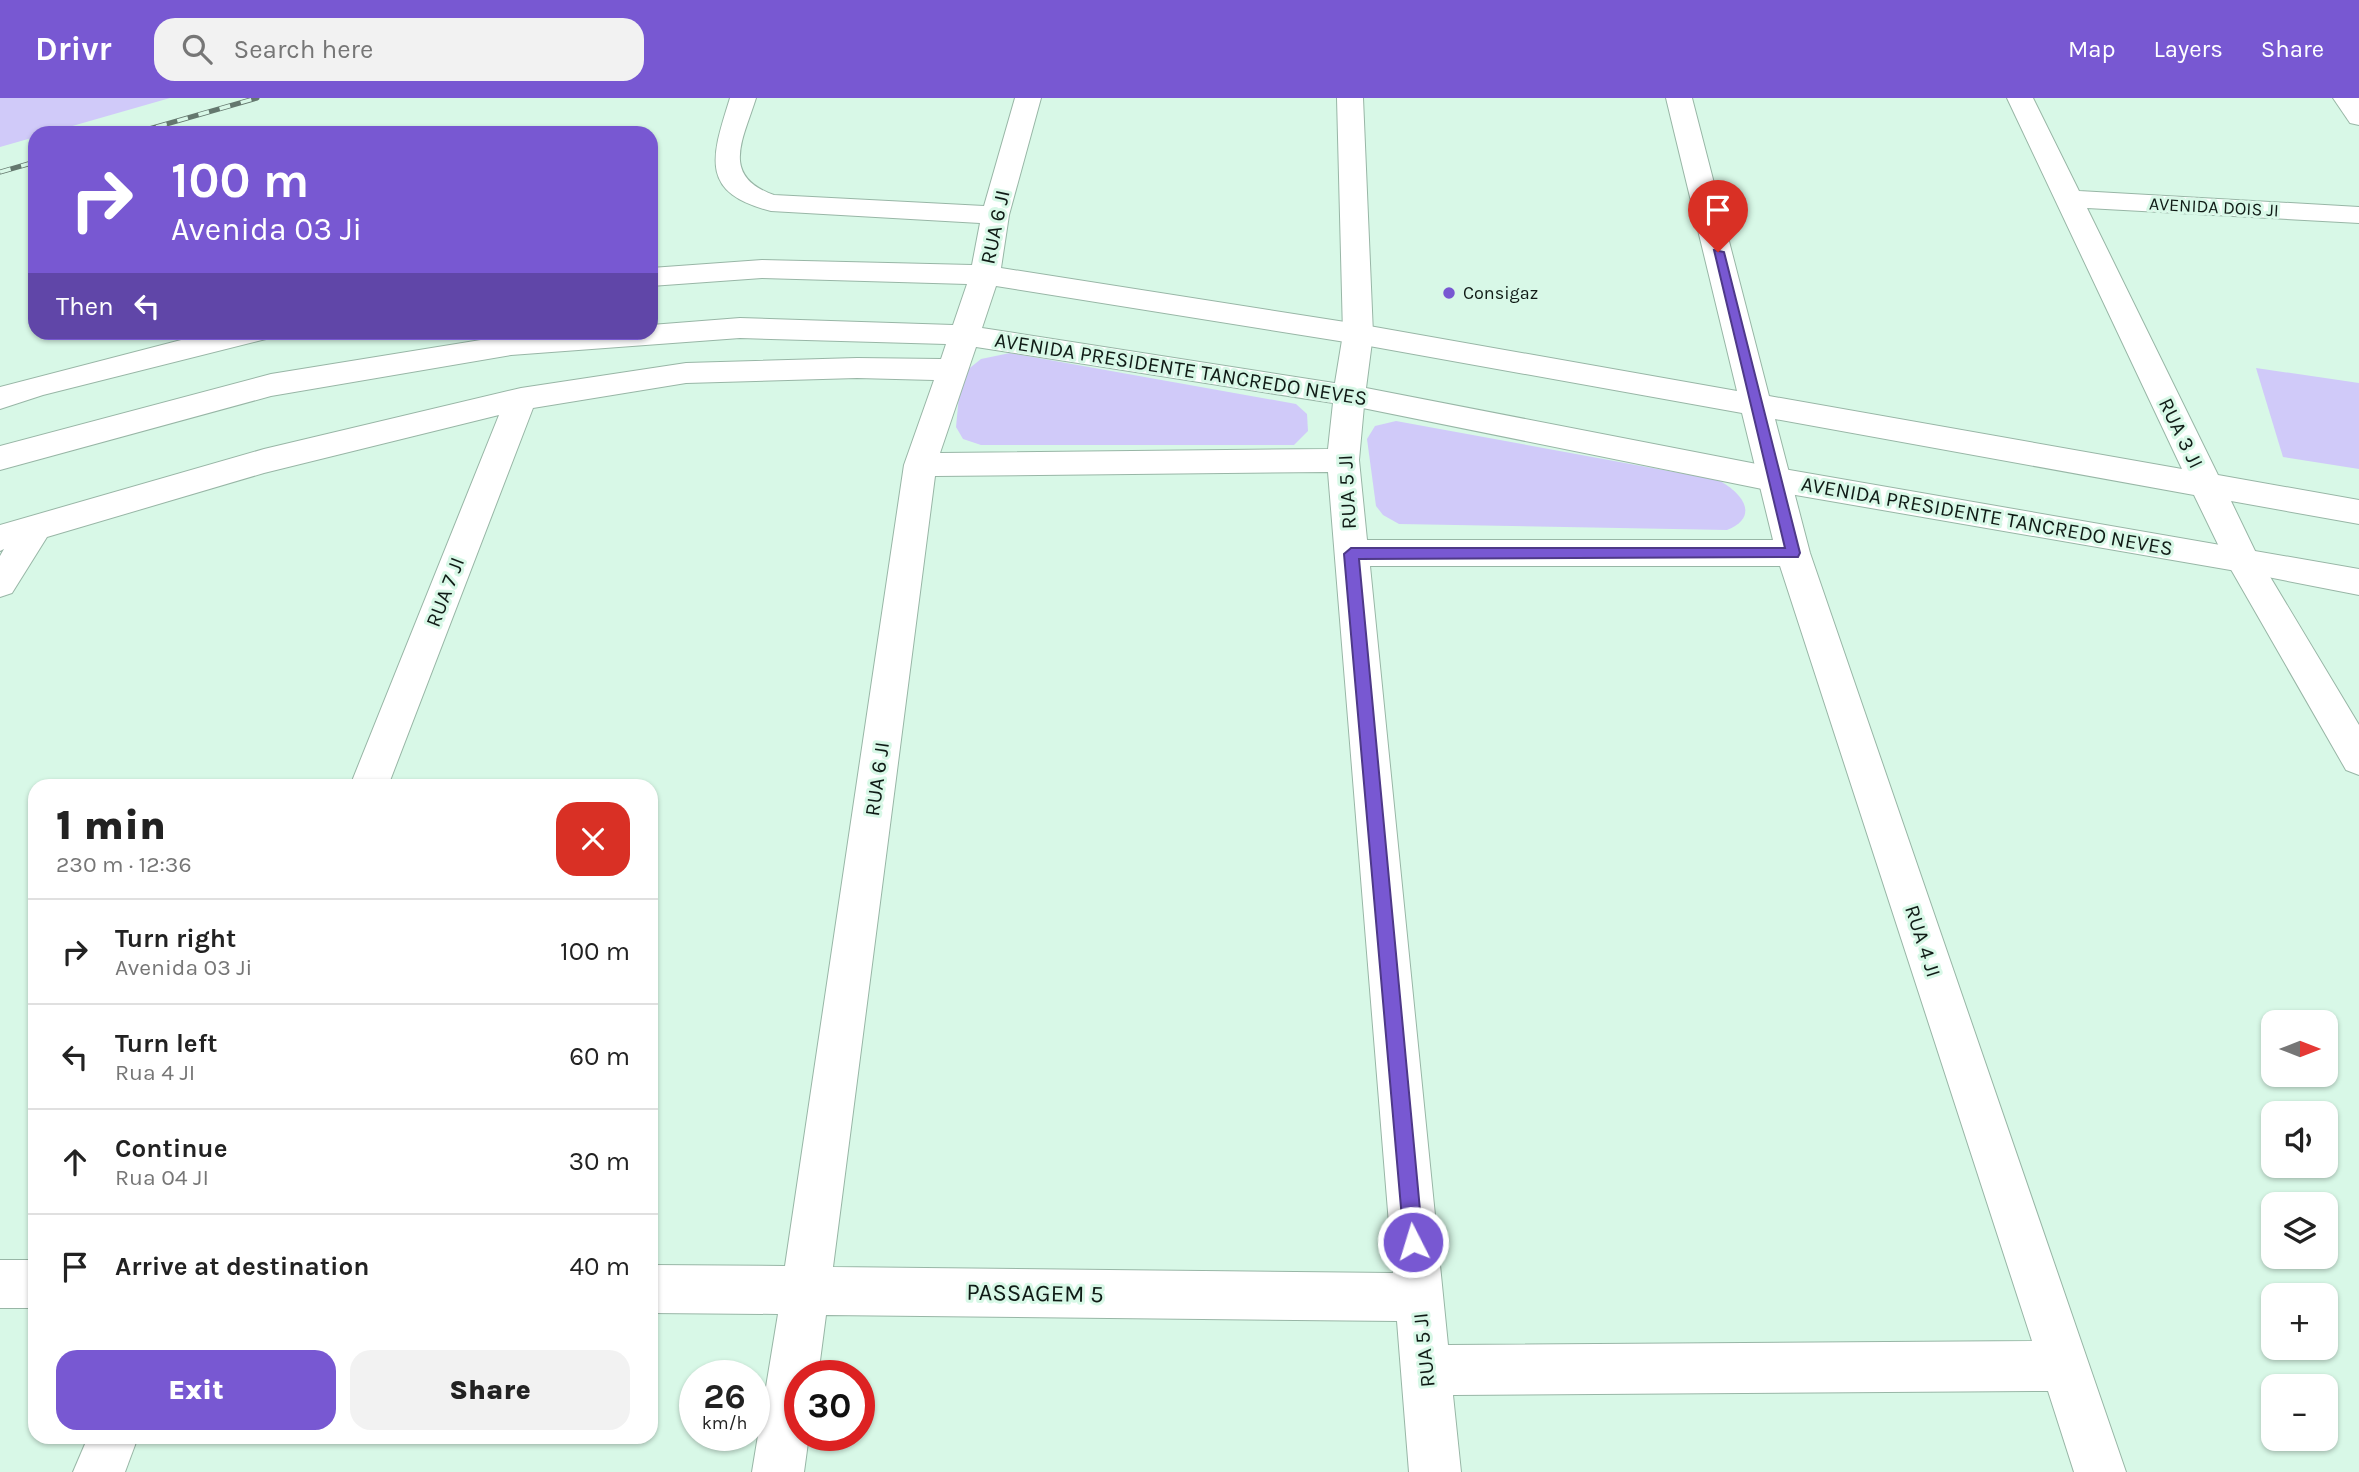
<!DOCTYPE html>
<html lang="en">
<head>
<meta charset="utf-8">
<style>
	:root { --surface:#fff; --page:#f2f2f2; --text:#222; --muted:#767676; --line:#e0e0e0; --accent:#7858d2 }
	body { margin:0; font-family:Karla,sans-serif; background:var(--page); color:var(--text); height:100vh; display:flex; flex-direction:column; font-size:26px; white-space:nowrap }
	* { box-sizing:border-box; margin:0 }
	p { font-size:23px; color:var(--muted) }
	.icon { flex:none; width:38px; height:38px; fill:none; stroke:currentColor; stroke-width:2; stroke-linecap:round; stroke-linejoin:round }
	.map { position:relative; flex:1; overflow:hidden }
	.drawer { position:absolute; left:28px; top:681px; width:630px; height:665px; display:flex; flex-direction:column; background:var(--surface); border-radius:21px; box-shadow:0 2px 5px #0004 }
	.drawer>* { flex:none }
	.banner { position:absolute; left:28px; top:28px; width:630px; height:214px; border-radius:21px; box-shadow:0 2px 5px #0004; background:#7858d2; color:#fff; overflow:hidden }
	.needle { width:46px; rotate:90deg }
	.buttons { position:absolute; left:2261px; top:912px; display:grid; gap:14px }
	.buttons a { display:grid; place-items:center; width:77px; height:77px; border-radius:14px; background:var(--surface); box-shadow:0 2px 5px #0004; font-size:35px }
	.speed { position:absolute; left:679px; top:1262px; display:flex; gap:14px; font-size:35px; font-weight:700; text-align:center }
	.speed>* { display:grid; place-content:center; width:91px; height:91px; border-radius:50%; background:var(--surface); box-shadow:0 2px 5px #0004; line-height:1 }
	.speed small { font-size:18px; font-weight:400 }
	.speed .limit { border:10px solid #d22; background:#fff; color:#111 }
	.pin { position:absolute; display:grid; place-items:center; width:60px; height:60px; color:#fff; margin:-72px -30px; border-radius:50% 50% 50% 0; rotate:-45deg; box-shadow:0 0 7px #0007 }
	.pin .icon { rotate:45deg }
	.me { position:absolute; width:77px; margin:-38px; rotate:355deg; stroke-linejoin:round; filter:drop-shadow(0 0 5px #0008) }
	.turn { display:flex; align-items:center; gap:24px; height:147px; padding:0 28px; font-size:32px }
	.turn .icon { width:91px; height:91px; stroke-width:2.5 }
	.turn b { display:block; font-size:49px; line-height:60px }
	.then { display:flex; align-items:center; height:66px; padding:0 28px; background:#0003; gap:14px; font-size:26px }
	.round { display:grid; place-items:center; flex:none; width:74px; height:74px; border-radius:21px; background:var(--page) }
	.overview { display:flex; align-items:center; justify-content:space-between; height:119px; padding:0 28px }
	h1 { font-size:42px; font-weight:800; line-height:52px }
	.action { display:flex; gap:14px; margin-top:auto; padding:14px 28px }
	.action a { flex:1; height:80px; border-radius:21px; background:var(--accent); color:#fff; font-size:28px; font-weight:800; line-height:80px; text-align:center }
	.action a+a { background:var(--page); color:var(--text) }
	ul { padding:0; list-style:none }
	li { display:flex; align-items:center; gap:21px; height:105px; padding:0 28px; border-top:2px solid var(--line) }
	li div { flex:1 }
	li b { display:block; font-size:26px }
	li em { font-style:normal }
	header { display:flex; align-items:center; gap:42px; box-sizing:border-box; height:98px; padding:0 35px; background:var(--accent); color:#fff }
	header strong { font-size:33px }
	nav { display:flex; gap:38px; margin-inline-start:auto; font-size:24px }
	.search { width:490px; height:63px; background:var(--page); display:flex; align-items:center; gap:18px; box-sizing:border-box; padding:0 24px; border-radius:21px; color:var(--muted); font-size:26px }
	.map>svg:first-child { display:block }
	.green { fill:#d0caf9 }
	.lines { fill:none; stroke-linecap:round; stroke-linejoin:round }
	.minor-casing { stroke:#98b6a6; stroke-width:2 }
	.major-casing { stroke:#98b6a6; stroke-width:2 }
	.minor { fill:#fff; fill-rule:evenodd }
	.major { fill:#fff; fill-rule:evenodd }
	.rail-casing { stroke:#64786e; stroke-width:5 }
	.rail { stroke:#d8f8e7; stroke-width:3.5; stroke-dasharray:11; stroke-linecap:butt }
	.route { fill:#7858d2; stroke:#4e3988; stroke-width:2 }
	.poi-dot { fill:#7858d2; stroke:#d8f8e7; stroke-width:2.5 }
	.labels { text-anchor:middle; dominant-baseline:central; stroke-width:6; stroke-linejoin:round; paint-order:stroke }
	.far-street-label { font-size:18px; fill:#101b16; stroke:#d8f8e7 }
	.far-poi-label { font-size:18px; fill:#101b16; stroke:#d8f8e7; text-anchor:start }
	.street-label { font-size:21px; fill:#101b16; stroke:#d8f8e7 }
	.near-street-label { font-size:24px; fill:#101b16; stroke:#d8f8e7 }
</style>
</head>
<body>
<header>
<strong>Drivr</strong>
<div class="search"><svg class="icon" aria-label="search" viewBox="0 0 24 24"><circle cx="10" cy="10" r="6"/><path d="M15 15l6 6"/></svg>Search here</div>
<nav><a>Map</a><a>Layers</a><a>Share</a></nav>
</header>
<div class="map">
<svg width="2359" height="1374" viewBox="0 0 2359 1374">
	<rect width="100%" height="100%" fill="#d8f8e7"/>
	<g class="green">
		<polygon points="0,0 170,0 48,35 35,35 35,39 0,49"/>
		<polygon points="1010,255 1296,306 1307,316 1308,333 1294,347 981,347 963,341 956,329 961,277 981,261"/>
		<polygon points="2256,270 2359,285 2359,371 2283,359"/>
		<path d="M1396,323L1718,382C1740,393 1762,418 1727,432L1399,426L1383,417L1376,408L1367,341L1375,328Z"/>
	</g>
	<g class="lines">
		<defs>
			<g id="minor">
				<path d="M730,0H756C743,42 720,78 774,97L984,108L1015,0H1041L1009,117L1001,170L1358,226L1737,293L1666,0H1692L1769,298L2182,371L2007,0H2033L2079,93L2359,109V125L2087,110L2218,377L2359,402V426L2231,403L2257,457L2359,627V677L2346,672L2225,461L2194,397L1775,321L1810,455L2126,1374H2074L2048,1293L1453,1297L1461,1374H1409L1397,1223L826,1217L818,1278H800V1337H809L804,1374H752L778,1216L651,1215V1167L785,1168L904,367L934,282L857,280L686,285L533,310L388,688H350L499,317L264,375L47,439L12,495L0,499V458L4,451L0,453V427L264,351L521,290L686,265L857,260L941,261L946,246L740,240L511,257L271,298L0,372V348L271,276L511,237L651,234V227L740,220L953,227L967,186L762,180L651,188V170L762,162L972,167L980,125L771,113C698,95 712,58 730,0ZM996,188L1358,246L1742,315L1773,442H1367L1359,362L1365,297L1360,289L982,230ZM976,249L1333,305L1328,351L940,355ZM1328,374L1393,1175L833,1169L935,378ZM1370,468H1780L2032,1243L1448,1247Z"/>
				<polygon points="2333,0 2359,0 2359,27 2350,25"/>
				<polygon points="212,234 270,234 266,241 43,297 0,311 0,289"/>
				<rect x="0" y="1162" width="35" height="48"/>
				<polygon points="88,1339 138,1339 125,1374 73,1374"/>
			</g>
			<polygon id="major" points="1337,0 1363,0 1373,236 1366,290 1772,369 2359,471 2359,497 2242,474 1772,393 1338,305 1333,297 1343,236"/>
		</defs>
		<use href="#minor" class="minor-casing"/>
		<use href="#major" class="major-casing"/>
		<use href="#minor" class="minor"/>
		<use href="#major" class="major"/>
		<defs>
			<g id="rail">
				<polyline points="135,35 257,0"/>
				<polyline points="0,74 35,64"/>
			</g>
		</defs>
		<use href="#rail" class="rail-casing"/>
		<use href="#rail" class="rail"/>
	</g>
	<polygon class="route" points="1714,152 1724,154 1800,455 1798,459 1359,461 1423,1144 1420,1151 1413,1153 1406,1151 1404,1144 1344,456 1351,450 1785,450"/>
	<circle class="poi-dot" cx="1449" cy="195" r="7"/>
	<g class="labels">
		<g class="far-street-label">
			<text transform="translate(2214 109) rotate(3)">AVENIDA DOIS JI</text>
		</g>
		<g class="far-poi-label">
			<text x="1463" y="195">Consigaz</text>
		</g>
		<g class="street-label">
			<text transform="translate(995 129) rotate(-78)">RUA 6 JI</text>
			<text transform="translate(1181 271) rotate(9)">AVENIDA PRESIDENTE TANCREDO NEVES</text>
			<text transform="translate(2181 335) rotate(64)">RUA 3 JI</text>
			<text transform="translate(1347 394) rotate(-93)">RUA 5 JI</text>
			<text transform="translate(1987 418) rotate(10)">AVENIDA PRESIDENTE TANCREDO NEVES</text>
			<text transform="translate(445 494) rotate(-69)">RUA 7 JI</text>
			<text transform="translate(877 681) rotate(-82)">RUA 6 JI</text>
			<text transform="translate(1923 843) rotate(72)">RUA 4 JI</text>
			<text transform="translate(1424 1252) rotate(-96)">RUA 5 JI</text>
		</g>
		<g class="near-street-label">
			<text transform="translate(1035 1195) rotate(1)">PASSAGEM 5</text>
		</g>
	</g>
</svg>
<div class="buttons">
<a><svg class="needle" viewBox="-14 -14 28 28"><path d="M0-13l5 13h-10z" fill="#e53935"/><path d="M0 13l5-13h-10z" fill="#767676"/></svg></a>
<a><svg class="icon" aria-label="sound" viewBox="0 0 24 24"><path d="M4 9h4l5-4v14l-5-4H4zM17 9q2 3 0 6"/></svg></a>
<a><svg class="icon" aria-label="layers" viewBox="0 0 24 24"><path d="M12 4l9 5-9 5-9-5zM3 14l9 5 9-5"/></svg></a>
<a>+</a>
<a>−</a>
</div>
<div class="speed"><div>26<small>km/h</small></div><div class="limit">30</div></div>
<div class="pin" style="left:1718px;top:154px;background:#d93025"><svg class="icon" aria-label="arrive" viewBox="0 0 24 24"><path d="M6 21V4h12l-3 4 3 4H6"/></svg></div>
<svg class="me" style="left:1413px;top:1144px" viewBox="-20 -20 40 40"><circle r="17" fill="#7858d2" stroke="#fff" stroke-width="3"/><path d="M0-11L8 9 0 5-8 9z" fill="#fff"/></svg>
<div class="banner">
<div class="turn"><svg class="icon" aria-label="right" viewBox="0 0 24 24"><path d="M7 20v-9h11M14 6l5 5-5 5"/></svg><div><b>100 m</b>Avenida 03 Ji</div></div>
<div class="then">Then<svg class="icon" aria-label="left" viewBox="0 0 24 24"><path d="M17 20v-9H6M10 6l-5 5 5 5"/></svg></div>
</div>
<section class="drawer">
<div class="overview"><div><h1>1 min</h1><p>230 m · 12:36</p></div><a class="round" style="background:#d93025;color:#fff"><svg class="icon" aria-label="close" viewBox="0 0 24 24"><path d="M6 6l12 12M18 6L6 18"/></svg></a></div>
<ul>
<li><svg class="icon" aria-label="right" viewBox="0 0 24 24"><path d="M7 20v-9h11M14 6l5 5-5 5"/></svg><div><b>Turn right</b><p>Avenida 03 Ji</p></div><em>100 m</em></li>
<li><svg class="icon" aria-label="left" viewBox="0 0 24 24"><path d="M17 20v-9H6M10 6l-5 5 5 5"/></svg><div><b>Turn left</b><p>Rua 4 JI</p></div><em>60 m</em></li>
<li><svg class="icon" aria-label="ahead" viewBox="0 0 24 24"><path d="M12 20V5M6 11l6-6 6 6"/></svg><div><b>Continue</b><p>Rua 04 JI</p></div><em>30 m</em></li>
<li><svg class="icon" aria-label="arrive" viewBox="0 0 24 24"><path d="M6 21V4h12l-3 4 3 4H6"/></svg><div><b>Arrive at destination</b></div><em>40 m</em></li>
</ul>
<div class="action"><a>Exit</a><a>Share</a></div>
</section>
</div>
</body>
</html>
